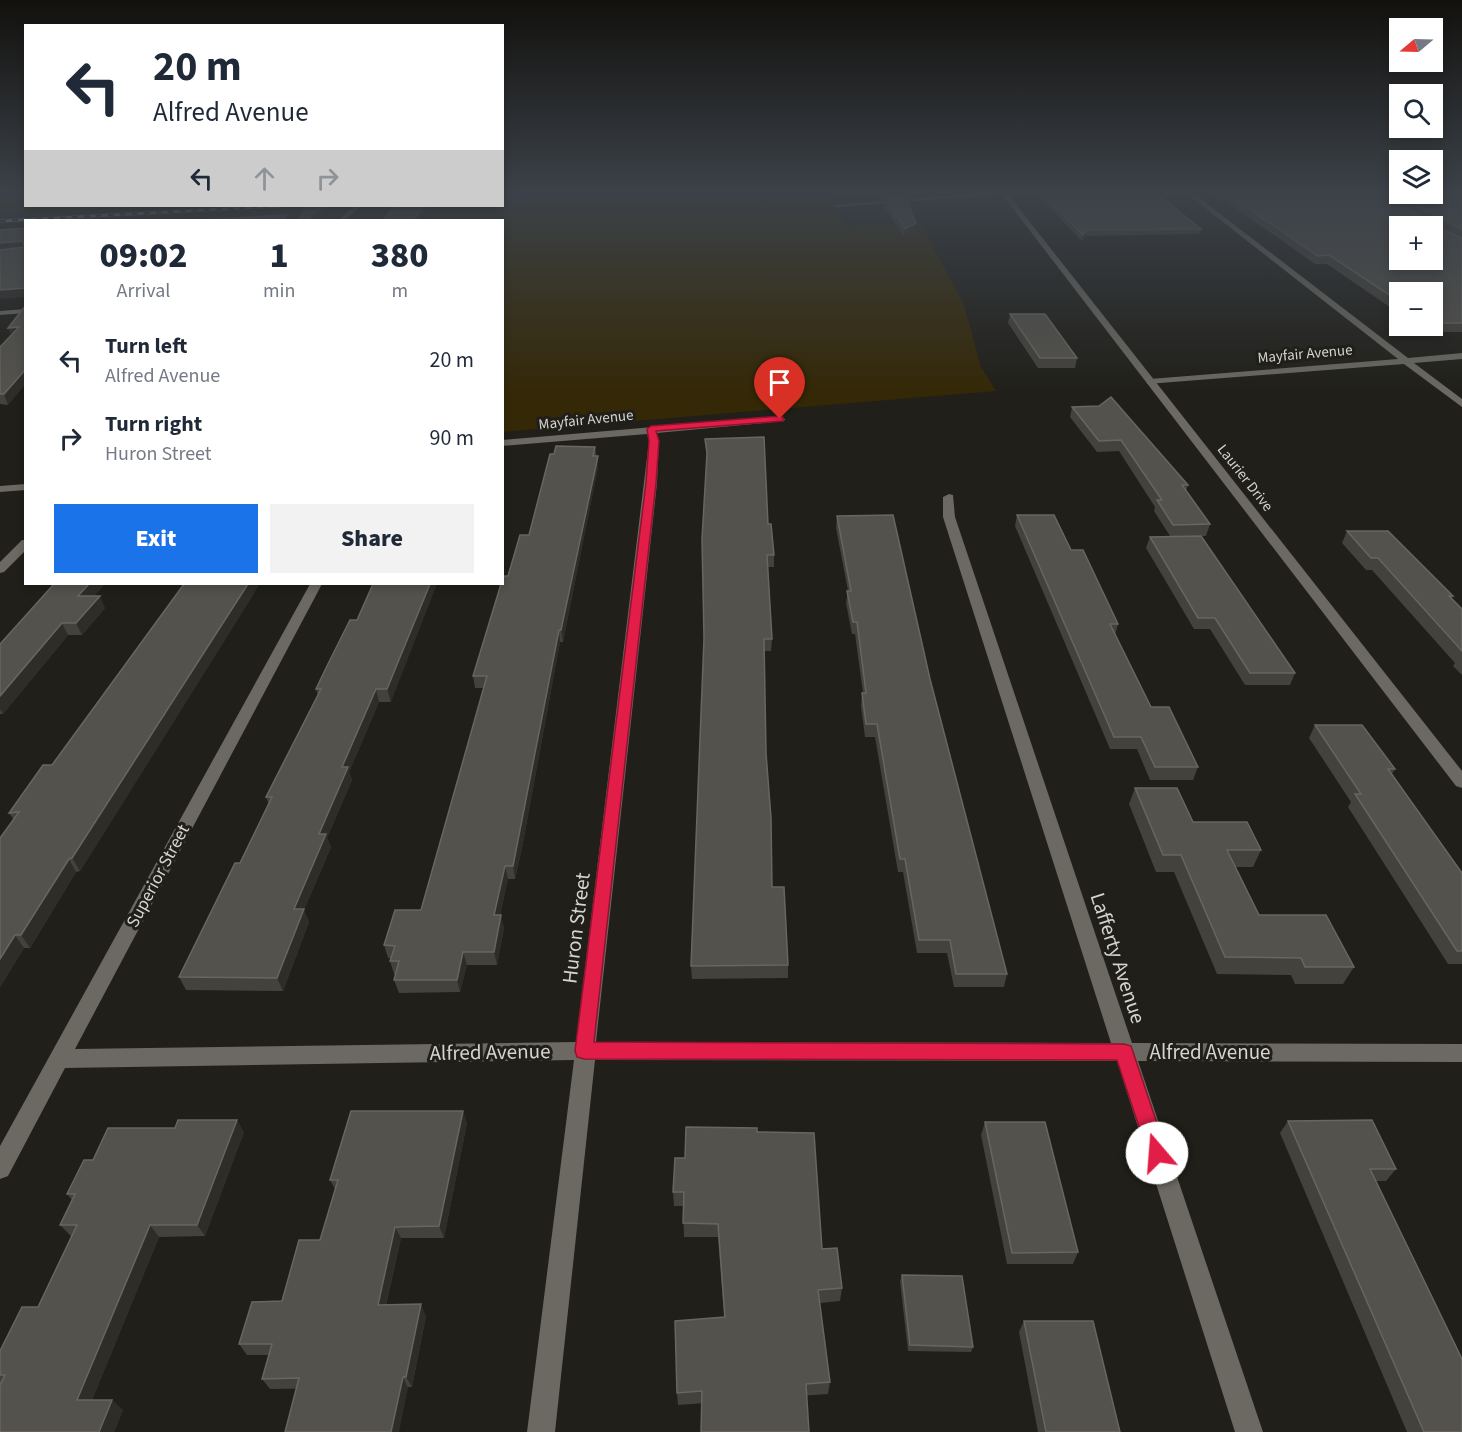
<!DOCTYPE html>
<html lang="en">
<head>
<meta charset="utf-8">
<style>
	:root { --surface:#fff; --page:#f2f2f3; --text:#1f2937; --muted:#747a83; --accent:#1a73e8 }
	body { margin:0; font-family:"Source Sans 3",sans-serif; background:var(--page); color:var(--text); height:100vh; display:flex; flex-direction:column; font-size:22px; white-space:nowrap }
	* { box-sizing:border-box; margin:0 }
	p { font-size:20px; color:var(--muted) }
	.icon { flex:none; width:33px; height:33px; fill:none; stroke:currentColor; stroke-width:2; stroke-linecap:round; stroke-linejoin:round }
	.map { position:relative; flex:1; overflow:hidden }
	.side { position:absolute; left:24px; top:219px; width:480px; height:366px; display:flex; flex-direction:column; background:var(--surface); border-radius:0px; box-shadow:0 3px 9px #0003 }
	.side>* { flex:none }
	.top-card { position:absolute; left:24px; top:24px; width:480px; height:183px; border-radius:0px; box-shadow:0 3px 9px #0003; background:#fff; color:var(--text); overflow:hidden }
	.needle { width:39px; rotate:251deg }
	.buttons { position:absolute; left:1389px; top:18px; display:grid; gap:12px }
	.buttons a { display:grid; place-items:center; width:54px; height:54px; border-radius:0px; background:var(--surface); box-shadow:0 3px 9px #0003; font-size:30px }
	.pin { position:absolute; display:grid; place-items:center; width:51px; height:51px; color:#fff; margin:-62px -26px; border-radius:50% 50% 50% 0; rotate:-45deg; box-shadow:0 0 6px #0007 }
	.pin .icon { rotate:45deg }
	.me { position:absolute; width:66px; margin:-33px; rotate:342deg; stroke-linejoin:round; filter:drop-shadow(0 0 4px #0008) }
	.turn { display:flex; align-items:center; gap:21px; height:126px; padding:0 30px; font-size:27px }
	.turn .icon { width:78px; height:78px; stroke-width:2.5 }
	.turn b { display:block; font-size:42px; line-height:51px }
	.lanes { display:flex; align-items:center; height:57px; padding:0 30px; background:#0003; justify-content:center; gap:30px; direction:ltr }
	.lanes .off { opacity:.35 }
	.eta { display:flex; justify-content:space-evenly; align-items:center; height:102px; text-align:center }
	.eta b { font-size:36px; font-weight:800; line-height:42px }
	.button { display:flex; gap:12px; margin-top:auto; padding:12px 30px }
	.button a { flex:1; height:69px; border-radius:0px; background:var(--accent); color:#fff; font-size:24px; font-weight:800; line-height:69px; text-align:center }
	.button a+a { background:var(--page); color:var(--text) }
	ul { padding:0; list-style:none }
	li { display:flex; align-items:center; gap:18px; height:78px; padding:0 30px }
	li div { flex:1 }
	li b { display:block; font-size:22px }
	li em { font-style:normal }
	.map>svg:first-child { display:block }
	.green { fill:#342806 }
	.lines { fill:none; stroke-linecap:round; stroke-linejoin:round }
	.minor { fill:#6b6962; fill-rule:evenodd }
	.tertiary { fill:#6b6962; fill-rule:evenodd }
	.rail-casing { stroke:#a5a4a0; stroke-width:3 }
	.rail { stroke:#201f19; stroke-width:2; stroke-dasharray:6; stroke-linecap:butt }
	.wall { fill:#44423c; fill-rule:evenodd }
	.shaded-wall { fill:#2f2d27 }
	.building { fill:#54524c; stroke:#686661; stroke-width:1.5; fill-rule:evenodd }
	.route { fill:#e11d48; stroke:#92132f; stroke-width:1.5 }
	.labels { text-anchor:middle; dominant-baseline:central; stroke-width:6; stroke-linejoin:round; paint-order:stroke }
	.far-street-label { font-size:15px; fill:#d5d4d0; stroke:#201f19 }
	.street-label { font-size:18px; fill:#d5d4d0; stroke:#201f19 }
	.near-street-label { font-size:21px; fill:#d5d4d0; stroke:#201f19 }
</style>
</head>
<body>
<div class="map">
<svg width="1462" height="1432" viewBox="0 0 1462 1432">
	<rect width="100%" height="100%" fill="#201f19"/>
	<g class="green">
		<polygon points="0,193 25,193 26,206 151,206 0,213"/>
		<polygon points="589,193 827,193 845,226 920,223 964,305 981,367 996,391 503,432 502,220 435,220 445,206 502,206 503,199"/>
	</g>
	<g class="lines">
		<g class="minor">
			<polygon points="985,193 1020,193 837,207 834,205"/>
			<polygon points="1186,193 1193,193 1408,358 1462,353 1462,359 1414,363 1462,399 1462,407 1404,364 1147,384 1147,380 1150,379 1398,359"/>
			<polygon points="355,206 361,206 345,220 339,220"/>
			<polygon points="26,309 26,313 0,315 0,311"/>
			<polygon points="780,416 785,419 784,421 657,433 659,441 657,483 596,1042 1111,1043 943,517 943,497 949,494 953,495 955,517 1132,1043 1462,1044 1462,1062 1138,1061 1263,1432 1235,1432 1117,1061 595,1060 555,1432 527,1432 574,1060 65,1068 8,1176 0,1179 0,1146 310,584 322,584 75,1049 576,1042 649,441 647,434 502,446 502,440"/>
			<polygon points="26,484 26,490 0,492 0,486"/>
			<polygon points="22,540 26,540 26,550 4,572 0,573 0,562"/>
		</g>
		<polygon class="tertiary" points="1001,193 1007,193 1462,771 1462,788 1456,786"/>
		<defs>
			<polyline id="rail" points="0,221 280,206"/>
		</defs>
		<use href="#rail" class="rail-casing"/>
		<use href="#rail" class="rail"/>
	</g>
	<g class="wall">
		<polygon points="876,193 902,193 902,197 916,223 915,231 904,237 884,206 885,199 880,199"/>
		<polygon points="1035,193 1156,193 1201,229 1200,234 1086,236 1082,241"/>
		<path d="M1214,193H1377L1427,220L1378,193H1462V332H1427L1417,326H1432V292H1400V314L1327,264H1315ZM1434,224L1452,234L1434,226Z"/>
		<polygon points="1010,314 1077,358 1075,368 1038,368 1008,323"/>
		<polygon points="11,335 8,405 0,404 0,347"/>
		<polygon points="1072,407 1188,485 1186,491 1210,524 1206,536 1170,536 1154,511 1155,507 1119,451 1097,452 1070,417"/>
		<polygon points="705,439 768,524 774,555 774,567 768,567 772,639 771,651 764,651 766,753 772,887 788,965 788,978 692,979 691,966 704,638 707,459"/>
		<polygon points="595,447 598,467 563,642 560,642 522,848 515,879 508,879 500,915 504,928 497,965 467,965 460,992 399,993 394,980 396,974 394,974 390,961 391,958 388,958 384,945 421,910 484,688 475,688 473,676 508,576 529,535"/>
		<polygon points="1017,515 1071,550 1118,624 1115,635 1151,707 1198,767 1193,780 1150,780 1137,749 1110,749 1015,526"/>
		<polygon points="837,516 930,679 1007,974 1004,987 954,987 947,953 917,953 903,872 898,872 875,737 865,737 861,706 862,693 863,693 855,634 852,634 846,603 848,591 836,528"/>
		<polygon points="1347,531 1453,596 1452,598 1462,609 1462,675 1453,666 1455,663 1372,570 1366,570 1342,543"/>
		<polygon points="1150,537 1295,673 1290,685 1245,685 1210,629 1194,629 1146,548"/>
		<polygon points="184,584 259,584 251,598 80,871 76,872 30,948 24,948 0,987 14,820 9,813 52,765"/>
		<polygon points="373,584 391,702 379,702 349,772 352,780 327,838 331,847 304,910 309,922 283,991 186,990 179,977 240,863 269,805 266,797 318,696 316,689 357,620"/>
		<polygon points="94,596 105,608 82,635 68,635 3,714 0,714 0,644"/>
		<polygon points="1315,725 1395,769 1392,774 1462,873 1462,964 1448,964 1348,807 1351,802 1309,738"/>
		<polygon points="1135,788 1193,822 1261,850 1253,867 1235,867 1259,915 1354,967 1343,984 1295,984 1291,975 1217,974 1174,872 1156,872 1129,804"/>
		<polygon points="1288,1121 1396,1169 1386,1181 1376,1181 1462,1432 1407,1432 1280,1133"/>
		<polygon points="985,1122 1078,1252 1073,1264 1007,1264 981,1135"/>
		<polygon points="467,1123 444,1238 401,1238 386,1305 426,1316 412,1387 270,1389 262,1379 269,1355 247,1355 239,1344 282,1301 320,1240 335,1189 330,1180"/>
		<polygon points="244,1132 205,1236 159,1237 92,1400 123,1410 114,1432 0,1432 0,1351 38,1307 72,1237 60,1225 72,1200 67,1194 93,1160"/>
		<polygon points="757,1132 822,1249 842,1288 840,1301 820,1303 830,1382 828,1394 678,1405 677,1393 724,1317 718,1237 684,1237 683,1206 674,1206 673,1192 685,1158"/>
		<polygon points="902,1275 973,1347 971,1352 908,1351 900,1281"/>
		<polygon points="1024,1321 1120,1432 1038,1432 1019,1332"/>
	</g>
	<g class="shaded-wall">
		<polygon points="902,193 902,197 880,199 880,194"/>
		<polygon points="323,206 330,206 314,220 306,220"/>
		<polygon points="423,206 428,206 418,220 413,220"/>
		<polygon points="916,223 915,231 904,237 905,229"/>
		<polygon points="1087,230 1086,236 1082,241 1083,235"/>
		<polygon points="22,241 26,249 0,251 0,243"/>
		<polygon points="26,288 26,297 0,299 0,290"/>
		<polygon points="19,327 12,337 8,328"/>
		<polygon points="26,369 26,384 8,405 4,394"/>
		<polygon points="598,456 598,467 563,642 561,630"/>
		<polygon points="89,584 105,584 84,608 78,596"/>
		<polygon points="248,584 259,584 251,598 80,871 72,858"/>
		<polygon points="430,584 437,584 391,702 387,689"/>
		<polygon points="100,596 105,608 82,635 76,623"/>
		<polygon points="62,623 68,635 3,714 0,709 0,696"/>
		<polygon points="559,630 560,642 522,848 515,879 513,866"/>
		<polygon points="376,689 379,702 349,772 352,780 327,838 331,847 304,910 309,922 283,991 277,978 294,909 342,767"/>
		<polygon points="69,859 76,872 30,948 21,935"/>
		<polygon points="505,866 508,879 497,928 494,915"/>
		<polygon points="501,915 504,928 497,965 494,952"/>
		<polygon points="15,935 24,948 0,987 0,959"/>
		<polygon points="463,952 467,965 460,992 457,980"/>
		<polygon points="463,1111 467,1123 444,1238 439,1226"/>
		<polygon points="237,1120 244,1132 205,1236 197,1225"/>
		<polygon points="150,1225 159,1237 88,1410 77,1400"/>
		<polygon points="395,1227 401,1238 383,1316 378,1305"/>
		<polygon points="421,1304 426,1316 412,1387 406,1377"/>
		<polygon points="403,1377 408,1388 399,1432 391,1432"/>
		<polygon points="112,1400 123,1410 114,1432 99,1432"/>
	</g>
	<g class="building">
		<polygon points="1042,193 1156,193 1201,229 1087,230 1083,235"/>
		<path d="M1226,193H1377L1426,220L1433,221L1434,226L1462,238V323H1432V292H1400V302L1329,255L1318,256ZM1400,226H1432V260H1400Z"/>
		<polygon points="1394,193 1462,193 1462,230"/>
		<polygon points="905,197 916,223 905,229 885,198"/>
		<polygon points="307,206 323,206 306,220 299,220"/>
		<polygon points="394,206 423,206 413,220 384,220"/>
		<polygon points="286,215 284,220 204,220"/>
		<polygon points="26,228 26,288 0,290 0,250 25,247 22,241 0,243 0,230"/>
		<polygon points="26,305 26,369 4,394 0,394 0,347 19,327 8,328"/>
		<polygon points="1010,314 1045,314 1077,358 1040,358"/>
		<polygon points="1111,397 1188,485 1182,485 1210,524 1173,525 1157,500 1162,500 1121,440 1099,441 1072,407 1099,406"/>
		<polygon points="764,437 768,524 771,524 774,555 767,555 772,639 764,639 766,753 771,818 772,887 784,887 788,965 691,966 704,638 702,539 707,453 705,439"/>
		<polygon points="556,446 595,447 593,456 598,456 561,630 559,630 519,835 513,866 505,866 494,915 501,915 494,952 463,952 457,980 394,980 399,961 390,961 395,946 384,945 395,910 421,910 487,676 473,676 501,584 502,584 504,576 508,576 520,535 529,535 550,454 554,454"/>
		<polygon points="893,515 930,679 1007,974 956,974 950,940 919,940 905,859 900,859 877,724 866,724 862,693 866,693 857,622 853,622 847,591 851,591 837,516"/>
		<polygon points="1017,515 1054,515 1071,550 1083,550 1118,624 1110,624 1151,707 1169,707 1198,767 1155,767 1141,737 1114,737"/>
		<polygon points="1347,531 1388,531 1453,596 1449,596 1462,609 1462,651 1378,558 1371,558"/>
		<polygon points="1201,536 1295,673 1250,673 1215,618 1198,618 1150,537"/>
		<polygon points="54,584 89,584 78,596 100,596 76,623 62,623 0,696 0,644"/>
		<polygon points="184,584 248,584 72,858 69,859 21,935 15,935 0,959 0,838 19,812 9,813 43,765 52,765"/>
		<polygon points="373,584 430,584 387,689 376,689 342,767 348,767 319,834 326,834 294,909 304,909 277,978 179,977 235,863 240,863 272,797 266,797 321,689 316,689 326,668 350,620 357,620"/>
		<polygon points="1315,725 1362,725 1395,769 1388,769 1462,873 1462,951 1457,951 1355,794 1361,794"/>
		<polygon points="1135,788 1177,788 1193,822 1247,822 1261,850 1227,850 1259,915 1326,915 1354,967 1305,967 1301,958 1225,957 1181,855 1163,855"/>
		<polygon points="351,1111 463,1111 439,1226 395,1227 378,1305 421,1304 406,1377 403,1377 391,1432 285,1432 299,1378 262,1379 272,1344 239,1344 252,1302 282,1301 299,1240 320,1240 338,1180 330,1180"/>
		<polygon points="178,1120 237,1120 197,1225 150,1225 77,1400 112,1400 99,1432 0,1432 0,1385 5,1375 0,1375 0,1351 22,1307 38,1307 77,1225 60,1225 75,1194 67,1194 84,1160 93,1160 108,1128 175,1128"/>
		<polygon points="1372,1120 1396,1169 1370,1169 1462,1359 1462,1432 1424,1432 1288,1121"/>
		<polygon points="985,1122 1045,1122 1078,1252 1012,1253"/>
		<polygon points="686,1127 757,1128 757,1132 814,1133 822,1249 837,1248 842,1288 818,1290 830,1382 806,1384 809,1432 701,1432 702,1391 677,1393 675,1321 725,1317 718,1224 683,1223 684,1192 673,1192 675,1158 685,1158"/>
		<polygon points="902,1275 962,1276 973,1347 910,1345"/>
		<polygon points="1024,1321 1093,1321 1120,1432 1046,1432"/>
	</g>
	<linearGradient id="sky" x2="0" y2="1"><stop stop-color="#12110e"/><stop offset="0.49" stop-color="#3c4249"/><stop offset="1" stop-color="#3c4249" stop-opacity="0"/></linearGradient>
	<rect width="1462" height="394" fill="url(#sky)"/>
	<polygon class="route" points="780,416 783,417 783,421 656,431 659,441 656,483 594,1042 1124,1044 1131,1046 1133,1052 1167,1153 1164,1160 1157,1163 1150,1160 1117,1060 584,1059 577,1057 575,1051 646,483 649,441 647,429 651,426"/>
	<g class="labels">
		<g class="far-street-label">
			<text transform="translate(1305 354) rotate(-5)">Mayfair Avenue</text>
			<text transform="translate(586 420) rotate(-6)">Mayfair Avenue</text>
			<text transform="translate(1245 478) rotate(52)">Laurier Drive</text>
		</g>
		<g class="street-label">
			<text transform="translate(158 876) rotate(-62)">Superior Street</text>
		</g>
		<g class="near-street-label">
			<text transform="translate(576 928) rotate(-83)">Huron Street</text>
			<text transform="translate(1118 958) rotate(72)">Lafferty Avenue</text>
			<text transform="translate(490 1052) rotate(-1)">Alfred Avenue</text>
			<text x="1210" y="1052">Alfred Avenue</text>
		</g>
	</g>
</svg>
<div class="buttons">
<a><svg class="needle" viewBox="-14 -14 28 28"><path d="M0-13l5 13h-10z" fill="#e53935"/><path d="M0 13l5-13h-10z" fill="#747a83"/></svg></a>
<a><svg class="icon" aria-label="search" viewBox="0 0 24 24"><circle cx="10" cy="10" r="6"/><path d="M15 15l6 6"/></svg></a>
<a><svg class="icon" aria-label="layers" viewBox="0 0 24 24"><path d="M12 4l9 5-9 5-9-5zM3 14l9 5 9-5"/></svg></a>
<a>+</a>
<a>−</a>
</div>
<div class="pin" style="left:780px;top:419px;background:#d93025"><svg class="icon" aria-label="arrive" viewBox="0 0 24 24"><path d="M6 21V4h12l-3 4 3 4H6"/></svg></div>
<svg class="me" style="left:1157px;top:1153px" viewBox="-20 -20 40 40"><circle r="19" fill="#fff"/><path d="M0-13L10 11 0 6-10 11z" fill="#e11d48"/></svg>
<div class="top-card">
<div class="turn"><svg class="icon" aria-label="left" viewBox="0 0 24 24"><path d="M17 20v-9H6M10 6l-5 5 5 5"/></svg><div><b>20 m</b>Alfred Avenue</div></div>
<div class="lanes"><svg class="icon" aria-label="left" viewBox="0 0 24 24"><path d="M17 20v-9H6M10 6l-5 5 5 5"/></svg><svg class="icon off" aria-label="ahead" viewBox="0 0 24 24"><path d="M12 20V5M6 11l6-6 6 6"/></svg><svg class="icon off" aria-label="right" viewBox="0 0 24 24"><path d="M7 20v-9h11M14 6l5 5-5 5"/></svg></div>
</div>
<section class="side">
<div class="eta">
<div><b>09:02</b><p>Arrival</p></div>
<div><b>1</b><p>min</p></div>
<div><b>380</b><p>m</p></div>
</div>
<ul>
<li><svg class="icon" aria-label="left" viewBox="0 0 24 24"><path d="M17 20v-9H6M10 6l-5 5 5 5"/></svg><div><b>Turn left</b><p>Alfred Avenue</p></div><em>20 m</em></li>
<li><svg class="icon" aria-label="right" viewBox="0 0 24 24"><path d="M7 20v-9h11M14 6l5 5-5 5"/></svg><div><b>Turn right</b><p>Huron Street</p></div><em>90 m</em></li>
</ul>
<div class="button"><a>Exit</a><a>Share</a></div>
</section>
</div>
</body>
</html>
